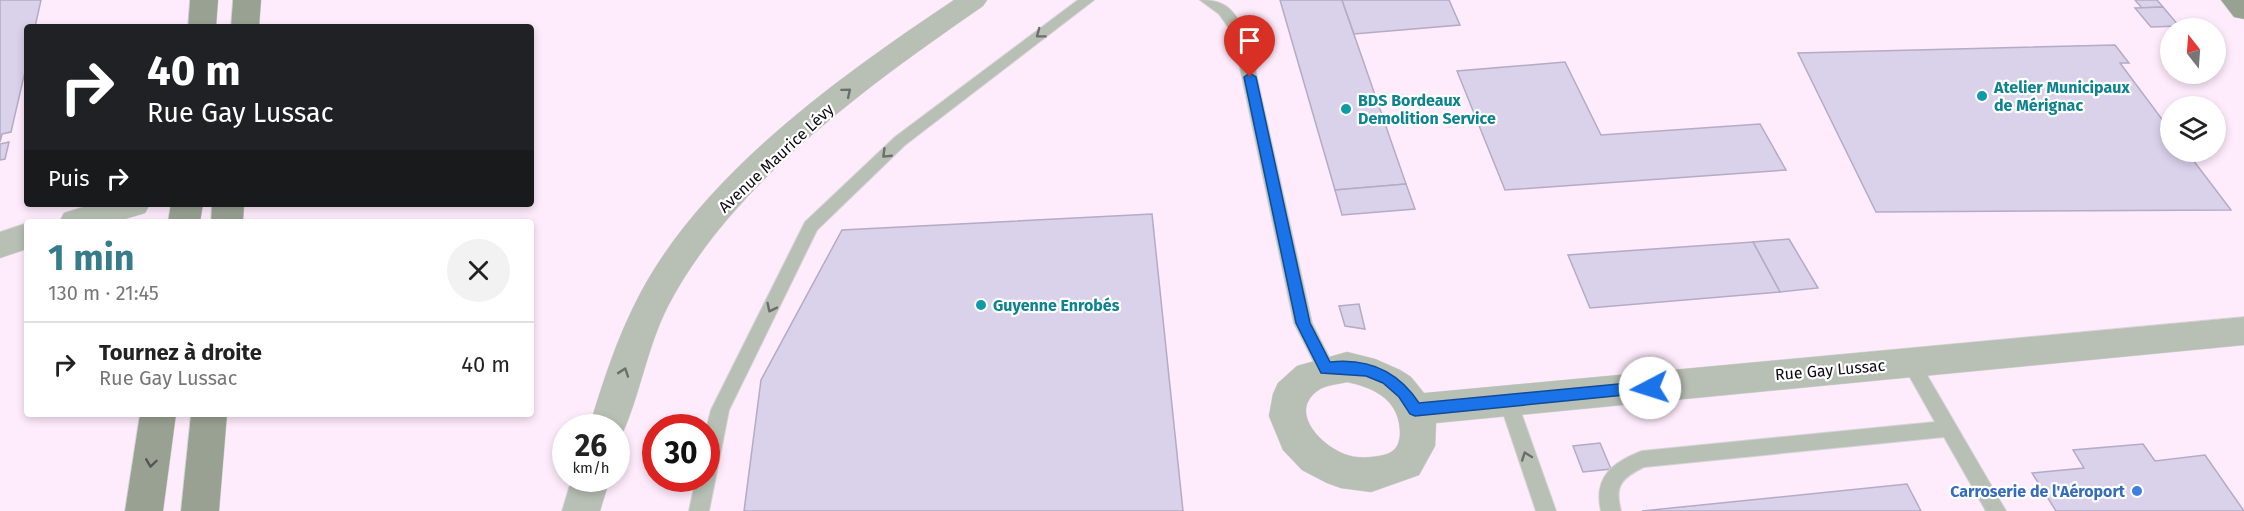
<!DOCTYPE html>
<html lang="fr">
<head>
<meta charset="utf-8">
<style>
	:root { --surface:#fff; --page:#f2f2f2; --text:#222; --muted:#767676; --line:#e0e0e0; --accent:#377c89 }
	body { margin:0; font-family:"Fira Sans",sans-serif; background:var(--page); color:var(--text); height:100vh; display:flex; flex-direction:column; font-size:22px; white-space:nowrap }
	* { box-sizing:border-box; margin:0 }
	p { font-size:20px; color:var(--muted) }
	.icon { flex:none; width:33px; height:33px; fill:none; stroke:currentColor; stroke-width:2; stroke-linecap:round; stroke-linejoin:round }
	.map { position:relative; flex:1; overflow:hidden }
	.drawer { position:absolute; left:24px; top:219px; width:510px; height:198px; display:flex; flex-direction:column; background:var(--surface); border-radius:6px; box-shadow:0 3px 9px #0003 }
	.drawer>* { flex:none }
	.hud { position:absolute; left:24px; top:24px; width:510px; height:183px; border-radius:6px; box-shadow:0 3px 9px #0003; background:#202124; color:#fff; overflow:hidden }
	.needle { width:39px; rotate:343deg }
	.buttons { position:absolute; left:2160px; top:18px; display:grid; gap:12px }
	.buttons a { display:grid; place-items:center; width:66px; height:66px; border-radius:50%; background:var(--surface); box-shadow:0 3px 9px #0003; font-size:30px }
	.speed { position:absolute; left:552px; top:414px; display:flex; gap:12px; font-size:30px; font-weight:700; text-align:center }
	.speed>* { display:grid; place-content:center; width:78px; height:78px; border-radius:50%; background:var(--surface); box-shadow:0 3px 9px #0003; line-height:1 }
	.speed small { font-size:15px; font-weight:400 }
	.speed .limit { border:9px solid #d22; background:#fff; color:#111 }
	.pin { position:absolute; display:grid; place-items:center; width:51px; height:51px; color:#fff; margin:-62px -26px; border-radius:50% 50% 50% 0; rotate:-45deg; box-shadow:0 0 6px #0007 }
	.pin .icon { rotate:45deg }
	.me { position:absolute; width:66px; margin:-33px; rotate:265deg; stroke-linejoin:round; filter:drop-shadow(0 0 4px #0008) }
	.turn { display:flex; align-items:center; gap:21px; height:126px; padding:0 24px; font-size:27px }
	.turn .icon { width:78px; height:78px; stroke-width:2.5 }
	.turn b { display:block; font-size:42px; line-height:51px }
	.then { display:flex; align-items:center; height:57px; padding:0 24px; background:#0003; gap:12px; font-size:22px }
	.round { display:grid; place-items:center; flex:none; width:63px; height:63px; border-radius:32px; background:var(--page) }
	.headline { display:flex; align-items:center; justify-content:space-between; height:102px; padding:0 24px }
	h1 { font-size:36px; font-weight:700; line-height:45px; color:var(--accent) }
	ul { padding:0; list-style:none }
	li { display:flex; align-items:center; gap:18px; height:84px; padding:0 24px; border-top:2px solid var(--line) }
	li div { flex:1 }
	li b { display:block; font-size:22px }
	li em { font-style:normal }
	.map>svg:first-child { display:block }
	.industrial { fill:#feebfc; fill-rule:evenodd }
	.building { fill:#dad1eb; stroke:#b4abc4; stroke-width:1.5 }
	.lines { fill:none; stroke-linecap:round; stroke-linejoin:round }
	.lane-casing { stroke:#d5d4d6; stroke-width:2 }
	.street-casing { stroke:#d5d4d6; stroke-width:1 }
	.secondary-casing { stroke:#d5d4d6; stroke-width:1 }
	.lane { fill:#b8bfb4; fill-rule:evenodd }
	.street { fill:#b8bfb4; fill-rule:evenodd }
	.secondary { fill:#98a192; fill-rule:evenodd }
	.oneway { stroke:#6c6e6c }
	.oneway2 { stroke:#535652 }
	.route { fill:#1a73e8; stroke:#114b97; stroke-width:1.5 }
	.culture-dot { fill:#0f9aa8; stroke:#fff; stroke-width:2 }
	.shop-dot { fill:#3f7fe0; stroke:#fff; stroke-width:2 }
	.labels { text-anchor:middle; dominant-baseline:central; stroke-width:4.5; stroke-linejoin:round; paint-order:stroke }
	.culture-label { font-size:16px; font-weight:bold; fill:#0d838f; stroke:#fff; text-anchor:start }
	.street-label { font-size:16px; fill:#0e0a13; stroke:#fff }
	.shop-label { font-size:16px; font-weight:bold; fill:#366cbe; stroke:#fff; text-anchor:end }
</style>
</head>
<body>
<div class="map">
<svg width="2244" height="511" viewBox="0 0 2244 511">
	<rect width="100%" height="100%" fill="#fbfbfb"/>
	<path class="industrial" d="M0,0H2244V511H0ZM27,27H531V204H27ZM2170,28H2216V74H2170ZM2170,106H2216V152H2170ZM27,222H531V414H27ZM566,428H616V478H566ZM656,428H706V478H656Z"/>
	<g class="building">
		<polygon points="0,0 41,0 35,27 27,27 27,63 11,132 2,134 0,142"/>
		<polygon points="1280,0 1342,0 1406,184 1335,190"/>
		<polygon points="1342,0 1449,0 1460,25 1354,34"/>
		<polygon points="2135,0 2157,0 2163,7 2142,8"/>
		<polygon points="2163,7 2179,26 2151,27 2135,8"/>
		<polygon points="2115,45 2129,63 2120,63 2170,130 2170,152 2187,152 2231,210 1876,212 1798,53"/>
		<polygon points="1565,62 1601,135 1760,124 1786,170 1505,190 1457,71"/>
		<polygon points="9,142 5,159 0,160 0,144"/>
		<polygon points="1406,184 1415,209 1342,215 1335,190"/>
		<polygon points="1152,214 1183,511 744,511 761,380 842,230"/>
		<polygon points="1789,239 1818,288 1780,292 1753,242"/>
		<polygon points="1753,242 1780,292 1590,308 1568,255"/>
		<polygon points="1359,304 1365,329 1345,326 1339,306"/>
		<polygon points="1600,443 1611,469 1583,472 1573,446"/>
		<polygon points="2143,444 2155,461 2205,455 2244,511 2056,511 2032,473 2084,468 2073,450"/>
		<polygon points="1907,484 1921,511 1642,511"/>
	</g>
	<g class="lines">
		<defs>
			<g id="lane">
				<polygon points="1078,0 1094,0 905,145 817,230 729,410 709,511 689,511 696,478 706,478 706,430 711,410 805,222 895,137"/>
				<path d="M1200,0C1228,0 1233,11 1247,33L1312,323L1335,369L1332,374L1326,376L1320,374L1294,323L1233,34L1219,14Z"/>
				<path d="M1911,356L1917,358L2006,511H1986L1944,437L1644,467C1622,478 1614,485 1621,511H1601C1593,477 1613,462 1642,451L1935,422L1902,363L1905,358Z"/>
				<polygon points="1508,393 1514,396 1517,401 1556,511 1536,511 1499,401 1502,396"/>
			</g>
			<g id="street">
				<path d="M954,0H987L983,6C870,84 732,183 668,306C646,349 640,397 620,439L616,441V428H589C603,381 618,335 641,292C706,171 842,75 954,0Z"/>
				<polygon points="93,204 150,204 145,213 115,222 59,222 64,213"/>
				<polygon points="27,223 27,249 0,258 0,232"/>
				<path d="M2244,317V345L1436,423L1435,446L1419,475L1371,492L1341,488L1327,483L1302,470L1283,450L1269,416L1273,394L1278,383L1297,366L1347,352L1375,359L1400,370L1411,377L1424,393ZM1347,382C1377,388 1401,402 1400,435C1399,446 1395,452 1384,455C1371,458 1356,459 1344,454C1319,444 1287,410 1320,389C1327,385 1339,384 1347,382Z"/>
				<polygon points="572,478 610,478 600,511 562,511"/>
			</g>
			<g id="secondary">
				<polygon points="190,0 218,0 216,27 188,27"/>
				<polygon points="233,0 261,0 259,27 231,27"/>
				<polygon points="2221,0 2244,0 2244,19 2234,17"/>
				<polygon points="171,204 203,204 200,222 168,222"/>
				<polygon points="212,204 244,204 243,222 211,222"/>
				<polygon points="140,414 176,414 163,511 125,511"/>
				<polygon points="191,414 227,414 219,511 181,511"/>
			</g>
		</defs>
		<use href="#lane" class="lane-casing"/>
		<use href="#street" class="street-casing"/>
		<use href="#secondary" class="secondary-casing"/>
		<use href="#lane" class="lane"/>
		<use href="#street" class="street"/>
		<use href="#secondary" class="secondary"/>
	</g>
	<defs><path id="oneway-chevron" d="M-2-3.5L2.5 0L-2 3.5" fill="none" stroke-width="1.6" stroke-linecap="round" stroke-linejoin="round" transform="scale(1.5)"/></defs>
	<g class="oneway">
		<use href="#oneway-chevron" transform="translate(1040 34) rotate(143)"/>
		<use href="#oneway-chevron" transform="translate(847 92) rotate(-40)"/>
		<use href="#oneway-chevron" transform="translate(886 154) rotate(136)"/>
		<use href="#oneway-chevron" transform="translate(771 308) rotate(116)"/>
		<use href="#oneway-chevron" transform="translate(624 372) rotate(-71)"/>
		<use href="#oneway-chevron" transform="translate(1526 456) rotate(-110)"/>
	</g>
	<use class="oneway2" href="#oneway-chevron" transform="translate(151 463) rotate(98)"/>
	<path class="route" d="M1250,73L1256,77L1310,323L1330,362C1367,358 1398,371 1419,403L1650,381L1655,383L1657,388L1655,392L1415,416L1410,414L1399,397L1383,383L1366,376L1321,373L1296,323L1244,77Z"/>
	<g class="culture-dot">
		<circle cx="1982" cy="96" r="6"/>
		<circle cx="1346" cy="109" r="6"/>
		<circle cx="981" cy="305" r="6"/>
	</g>
	<circle class="shop-dot" cx="2137" cy="491" r="6"/>
	<g class="labels">
		<g class="culture-label">
			<text x="1994" y="87">Atelier Municipaux<tspan x="1994" dy="18">de Mérignac</tspan></text>
			<text x="1358" y="100">BDS Bordeaux<tspan x="1358" dy="18">Demolition Service</tspan></text>
			<text x="993" y="305">Guyenne Enrobés</text>
		</g>
		<g class="street-label">
			<text transform="translate(776 158) rotate(-43)">Avenue Maurice Lévy</text>
			<text transform="translate(1830 370) rotate(-5)">Rue Gay Lussac</text>
		</g>
		<g class="shop-label">
			<text x="2125" y="491">Carroserie de l'Aéroport</text>
		</g>
	</g>
</svg>
<div class="buttons">
<a><svg class="needle" viewBox="-14 -14 28 28"><path d="M0-13l5 13h-10z" fill="#e53935"/><path d="M0 13l5-13h-10z" fill="#767676"/></svg></a>
<a><svg class="icon" aria-label="layers" viewBox="0 0 24 24"><path d="M12 4l9 5-9 5-9-5zM3 14l9 5 9-5"/></svg></a>
</div>
<div class="speed"><div>26<small>km/h</small></div><div class="limit">30</div></div>
<div class="pin" style="left:1250px;top:77px;background:#d93025"><svg class="icon" aria-label="arrive" viewBox="0 0 24 24"><path d="M6 21V4h12l-3 4 3 4H6"/></svg></div>
<svg class="me" style="left:1650px;top:388px" viewBox="-20 -20 40 40"><circle r="19" fill="#fff"/><path d="M0-13L10 11 0 6-10 11z" fill="#1a73e8"/></svg>
<div class="hud">
<div class="turn"><svg class="icon" aria-label="right" viewBox="0 0 24 24"><path d="M7 20v-9h11M14 6l5 5-5 5"/></svg><div><b>40 m</b>Rue Gay Lussac</div></div>
<div class="then">Puis<svg class="icon" aria-label="right" viewBox="0 0 24 24"><path d="M7 20v-9h11M14 6l5 5-5 5"/></svg></div>
</div>
<section class="drawer">
<div class="headline"><div><h1>1 min</h1><p>130 m · 21:45</p></div><a class="round"><svg class="icon" aria-label="close" viewBox="0 0 24 24"><path d="M6 6l12 12M18 6L6 18"/></svg></a></div>
<ul>
<li><svg class="icon" aria-label="right" viewBox="0 0 24 24"><path d="M7 20v-9h11M14 6l5 5-5 5"/></svg><div><b>Tournez à droite</b><p>Rue Gay Lussac</p></div><em>40 m</em></li>
</ul>
</section>
</div>
</body>
</html>
